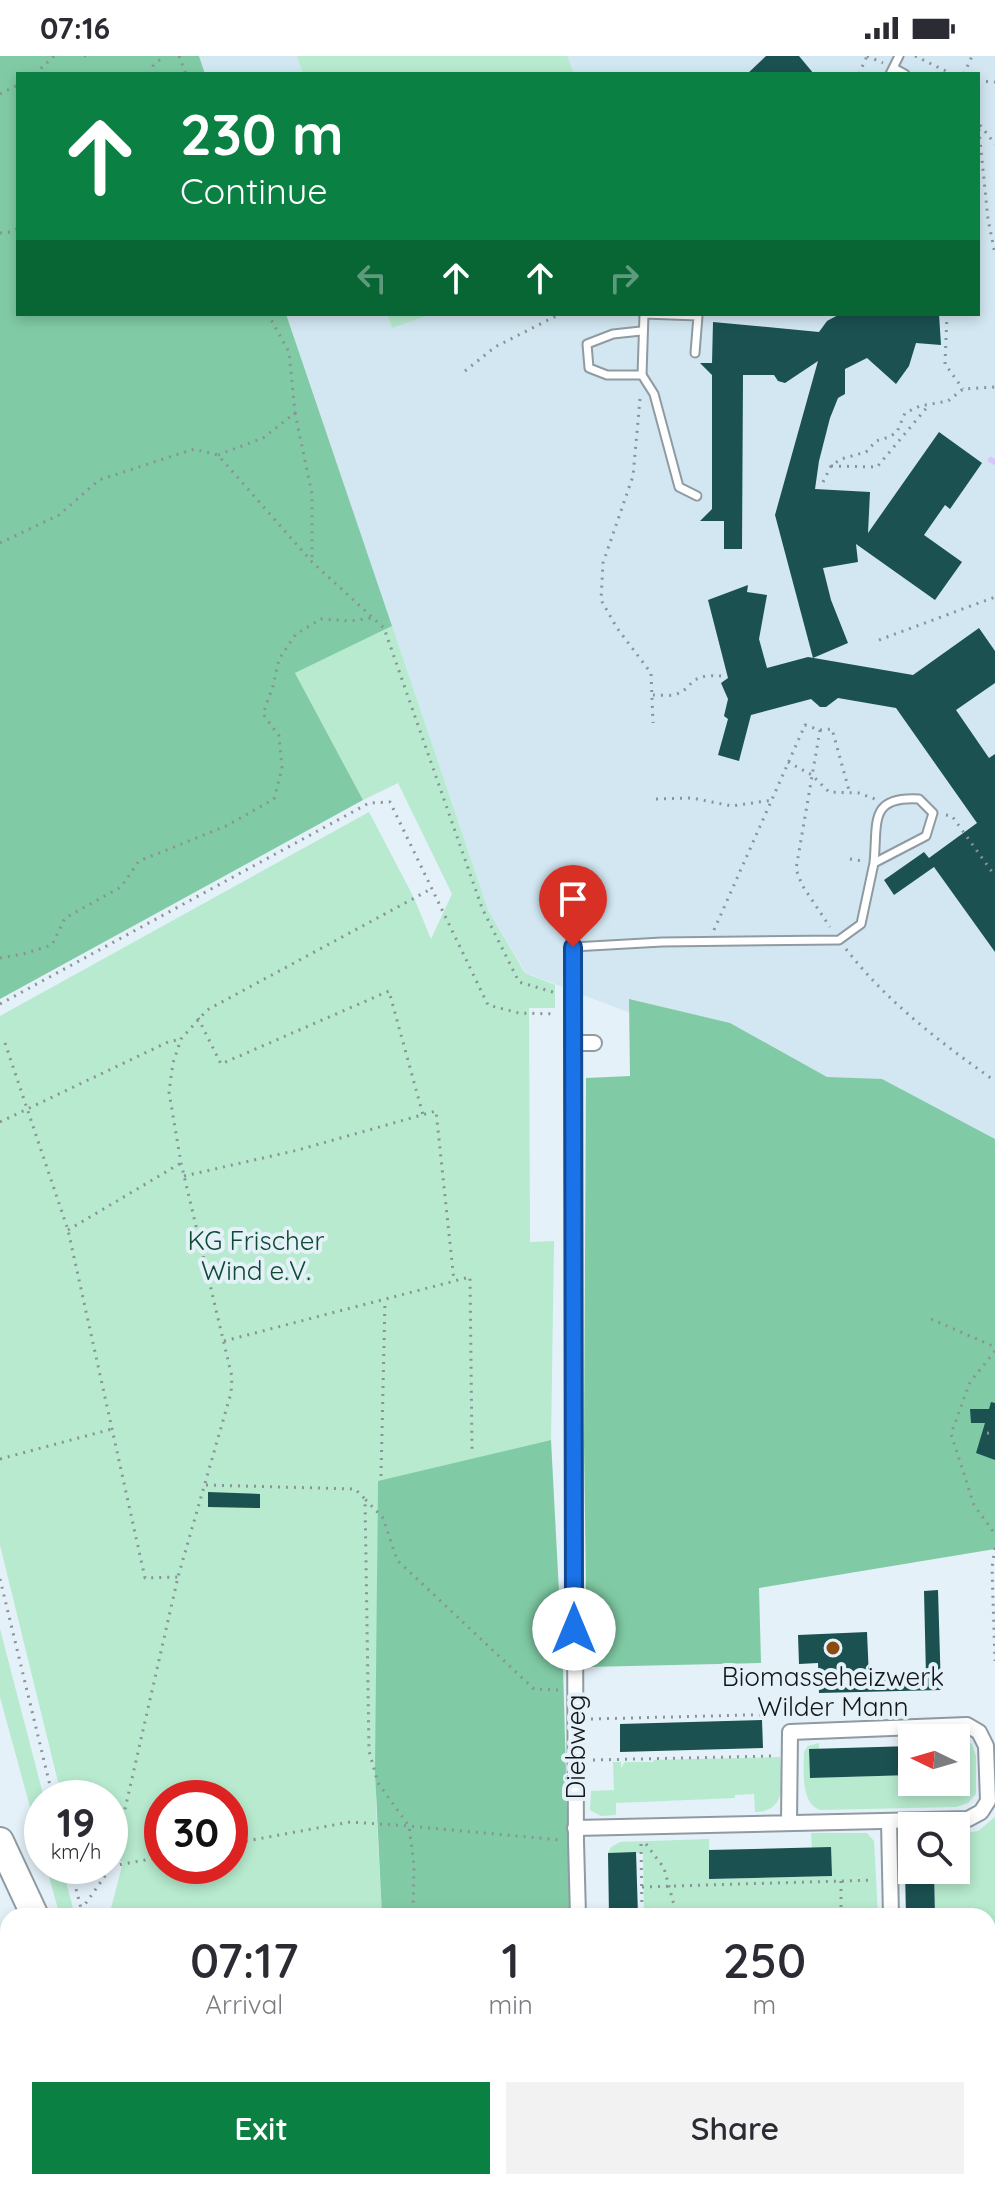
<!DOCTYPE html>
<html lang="en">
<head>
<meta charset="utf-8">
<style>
	:root { --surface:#fff; --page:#f2f2f3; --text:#2b2b33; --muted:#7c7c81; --accent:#0b8043 }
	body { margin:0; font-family:Quicksand,sans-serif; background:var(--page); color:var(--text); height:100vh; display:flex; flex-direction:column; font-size:30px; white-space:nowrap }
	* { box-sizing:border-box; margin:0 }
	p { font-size:26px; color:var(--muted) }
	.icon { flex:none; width:44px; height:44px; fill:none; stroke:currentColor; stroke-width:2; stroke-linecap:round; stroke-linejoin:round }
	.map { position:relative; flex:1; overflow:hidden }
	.details { position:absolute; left:0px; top:1852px; width:996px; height:282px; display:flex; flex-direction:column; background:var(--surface); border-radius:24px 24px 0 0; box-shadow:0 4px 12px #0003 }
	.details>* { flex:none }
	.guide { position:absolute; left:16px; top:16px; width:964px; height:244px; border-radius:0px; box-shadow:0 4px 12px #0003; background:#0b8043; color:#fff; overflow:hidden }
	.needle { width:52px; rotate:275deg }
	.fabs { position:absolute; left:898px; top:1668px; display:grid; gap:16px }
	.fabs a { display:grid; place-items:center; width:72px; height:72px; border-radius:0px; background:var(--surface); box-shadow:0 4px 12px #0003; font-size:40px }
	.speed { position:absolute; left:24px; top:1724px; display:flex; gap:16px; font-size:40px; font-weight:700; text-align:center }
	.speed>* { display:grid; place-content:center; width:104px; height:104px; border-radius:50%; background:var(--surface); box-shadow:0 4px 12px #0003; line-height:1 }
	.speed small { font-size:20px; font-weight:400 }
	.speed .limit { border:12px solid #d22; background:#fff; color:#111 }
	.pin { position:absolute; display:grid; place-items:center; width:68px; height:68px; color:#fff; margin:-82px -34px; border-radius:50% 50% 50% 0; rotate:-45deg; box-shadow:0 0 8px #0007 }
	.pin .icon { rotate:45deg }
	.me { position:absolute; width:88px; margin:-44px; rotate:0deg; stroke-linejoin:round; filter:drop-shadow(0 0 6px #0008) }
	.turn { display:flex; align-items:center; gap:28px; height:168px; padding:0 32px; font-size:36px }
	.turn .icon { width:104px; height:104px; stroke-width:2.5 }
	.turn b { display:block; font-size:56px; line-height:68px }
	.lanes { display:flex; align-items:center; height:76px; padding:0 32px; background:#0003; justify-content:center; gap:40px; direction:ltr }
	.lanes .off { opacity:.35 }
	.eta { display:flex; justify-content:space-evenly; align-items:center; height:136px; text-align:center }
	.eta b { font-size:48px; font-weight:600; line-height:56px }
	.primary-button { display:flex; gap:16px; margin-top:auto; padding:16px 32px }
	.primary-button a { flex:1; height:92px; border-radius:0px; background:var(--accent); color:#fff; font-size:32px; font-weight:600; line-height:92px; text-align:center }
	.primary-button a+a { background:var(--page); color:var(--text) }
	.status { display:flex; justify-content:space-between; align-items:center; height:56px; padding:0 40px; background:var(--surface); direction:ltr }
	.status svg { height:22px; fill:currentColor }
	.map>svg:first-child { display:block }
	.built { fill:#d2e7f2 }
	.green { fill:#b7eace; fill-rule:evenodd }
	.forest { fill:#80cba5 }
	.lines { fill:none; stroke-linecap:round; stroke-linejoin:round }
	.stream { stroke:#d6c6fb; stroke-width:6 }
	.building { fill:#1b5151 }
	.lane-casing { stroke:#8f9ba1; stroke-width:11 }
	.street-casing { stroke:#8f9ba1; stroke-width:18 }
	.secondary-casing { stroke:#8f9ba1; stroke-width:24 }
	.highway-casing { stroke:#8f9ba1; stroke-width:30 }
	.path { stroke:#8a9398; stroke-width:3; stroke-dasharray:2 6; stroke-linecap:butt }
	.lane { stroke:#fff; stroke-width:7 }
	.street { stroke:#fff; stroke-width:14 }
	.secondary { stroke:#fff; stroke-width:20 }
	.highway { stroke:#fff; stroke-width:26 }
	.route-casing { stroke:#114b97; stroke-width:20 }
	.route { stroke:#1a73e8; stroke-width:14 }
	.poi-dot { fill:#8a4b10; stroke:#e4f1f8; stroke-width:3 }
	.labels { text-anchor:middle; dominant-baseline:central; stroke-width:8; stroke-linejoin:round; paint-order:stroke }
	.park-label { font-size:26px; fill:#0e4b32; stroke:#e4f1f8 }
	.poi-label { font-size:26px; fill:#13171a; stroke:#e4f1f8 }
	.street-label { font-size:26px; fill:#13171a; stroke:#e4f1f8 }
</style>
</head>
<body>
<div class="status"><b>07:16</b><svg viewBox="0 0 49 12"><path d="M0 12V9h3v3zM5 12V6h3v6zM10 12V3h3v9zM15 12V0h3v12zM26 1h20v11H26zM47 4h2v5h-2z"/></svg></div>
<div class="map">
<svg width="995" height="2133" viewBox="0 0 995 2133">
	<rect width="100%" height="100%" fill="#e4f1f8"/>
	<polygon class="built" points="199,0 995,0 995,1097 526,917 488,854 286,258 978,258 978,18 205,18"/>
	<g class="green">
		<polygon points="297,0 567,0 574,18 303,18"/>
		<polygon points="387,258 431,258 392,272"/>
		<path d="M392,570L488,854L525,917L555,929V952H529L530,1186L554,1185L551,1384L378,1426L376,1747L382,1860H109L123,1806L110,1802V1742H62L0,1489V960L369,756L414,842L431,883L452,838L398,727L363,744L295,617ZM162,1742H230V1810H162Z"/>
		<polygon points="0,1573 44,1742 42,1742 42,1795 0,1641"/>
		<path d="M962,1682L972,1688L976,1700V1738L968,1747L956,1751L820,1754C800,1746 804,1715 804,1696L808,1690L819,1687V1693H809L810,1722L912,1719V1726H956V1683Z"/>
		<path d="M780,1701C782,1724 788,1756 755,1756L754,1738L735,1739V1742L616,1747V1759L601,1760L590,1754L591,1735L614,1734L613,1706H621V1712L625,1706H653L654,1704Z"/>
		<polygon points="995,1761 995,2024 988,2031 988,1860 935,1860 934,1814 956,1814 956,1778 978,1775"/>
		<polygon points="811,1777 867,1777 874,1785 878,1860 644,1860 643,1797 608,1797 611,1791 620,1786 709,1783 710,1823 831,1820 812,1792"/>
		<polygon points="46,1810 62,1810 75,1860 60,1860"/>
		<polygon points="0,2068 8,2099 8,2126 0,2119"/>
		<polygon points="119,2126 199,2126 191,2133 121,2133"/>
		<polygon points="238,2126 329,2126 344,2133 227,2133"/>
		<polygon points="422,2126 653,2126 664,2133 427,2133"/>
		<polygon points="723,2126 819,2126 805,2133 717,2133"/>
	</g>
	<g class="forest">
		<polygon points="0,0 199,0 205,18 18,18 18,258 286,258 392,570 295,617 363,744 0,943"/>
		<polygon points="629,943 730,967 827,1021 882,1023 995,1083 995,1493 759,1532 761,1607 587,1611 584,1387 586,1022 630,1020"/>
		<polygon points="551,1384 563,1612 570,1860 382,1860 375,1715 378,1425"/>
	</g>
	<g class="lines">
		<polyline class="stream" points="991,404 995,406"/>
	</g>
	<g class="building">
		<polygon points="766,0 799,0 814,18 747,18"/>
		<polygon points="840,258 939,258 941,289 916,287 909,310 896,328 867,302 845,313 845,338 838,342 830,362 819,405 815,433 870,436 868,477 939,376 982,407 950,453 945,449 924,479 962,506 935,544 856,488 858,506 823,512 831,544 848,587 813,602 775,459 818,305 785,327 778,325 774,319 743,319 742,493 724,493 724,465 700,465 712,453 712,319 700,307 712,307 713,266 819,276 827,265"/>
		<polygon points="748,529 747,536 767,539 759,583 767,612 808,601 913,619 979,572 995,595 995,627 956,654 989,702 995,698 995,896 934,811 894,839 884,824 924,796 929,802 977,767 896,652 838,642 826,651 820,651 811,643 751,659 739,705 718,699 728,663 724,660 728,643 721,627 728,622 708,544"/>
		<polygon points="991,1346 995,1347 995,1404 976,1397 985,1367 971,1367 970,1353 989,1353"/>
		<polygon points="208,1436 260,1438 260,1452 208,1451"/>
		<polygon points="938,1534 941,1634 819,1637 818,1607 799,1608 798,1579 867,1576 869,1622 926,1620 924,1535"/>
		<polygon points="762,1664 763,1692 620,1696 620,1668"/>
		<polygon points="912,1690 912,1719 810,1722 809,1693"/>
		<polygon points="831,1791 832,1820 709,1823 709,1794"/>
		<polygon points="636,1796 638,1860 609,1860 608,1797"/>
		<polygon points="905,1814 934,1814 935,1860 906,1860"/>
	</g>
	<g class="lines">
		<defs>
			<g id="lane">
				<polyline points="894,12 905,18"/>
				<polyline points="890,18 899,0"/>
				<polyline points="641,275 613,278 587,288 589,312 607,319 642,319 654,338 679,431 697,440"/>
				<polyline points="642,319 644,258 698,260 695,297"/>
				<path d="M572,936L573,891L662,886L839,884L861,868L874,807L926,780L933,757L919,743C868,740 878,767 874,807"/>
			</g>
			<g id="street">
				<polyline points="572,936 576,1785 578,1860"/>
				<polyline points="572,987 594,987"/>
				<polyline points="889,1765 891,1860"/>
				<polyline points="575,1772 968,1763 981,1756 988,1745 986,1690 979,1676 967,1669 790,1676 789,1766"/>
				<polyline points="682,2126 693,2133"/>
			</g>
			<g id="secondary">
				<polyline points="988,2063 995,2057"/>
				<polyline points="885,2133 897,2126"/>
			</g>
			<g id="highway">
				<polyline points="0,1785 35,1860"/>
				<polyline points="0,1961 8,1990"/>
				<polyline points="45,2126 47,2133"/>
				<polyline points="92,2126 94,2133"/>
				<polyline points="359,2126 371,2133"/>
				<polyline points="410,2126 416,2133"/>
				<polyline points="204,2133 213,2126"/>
			</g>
		</defs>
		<use href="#lane" class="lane-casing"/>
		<use href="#street" class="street-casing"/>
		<use href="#secondary" class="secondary-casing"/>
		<use href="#highway" class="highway-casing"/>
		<g class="path">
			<polyline points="84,0 86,0"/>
			<polyline points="179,0 186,18"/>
			<polyline points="867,0 883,7"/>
			<polyline points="915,0 952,18"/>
			<polyline points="35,18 54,0"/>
			<polyline points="156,18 153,10 164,0"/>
			<polyline points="859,18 867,0"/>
			<polyline points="964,18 972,0"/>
			<polyline points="978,25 995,26"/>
			<polyline points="0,38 18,29"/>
			<polyline points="978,65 988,163 995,198"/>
			<polyline points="980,69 995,88"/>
			<polyline points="0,177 11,176 18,172"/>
			<polyline points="947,258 945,308 963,333"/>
			<polyline points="465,315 495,291 560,258"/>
			<polyline points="640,343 633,420 603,507 601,544 617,572 651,617 653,667"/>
			<polyline points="295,357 312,438 312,506"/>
			<polyline points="218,399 263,382 295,357 289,296 268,258"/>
			<polyline points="831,410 877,411 929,349"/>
			<polyline points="823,426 831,410 841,403 866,396 876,385 889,381 897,376 905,357 920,350 948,345 963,333 995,331"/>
			<polyline points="0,487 59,459 99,424 194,393 218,399 312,506 384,572 482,852 519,926 556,937"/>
			<polyline points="879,584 995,541"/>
			<path d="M653,639C659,639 667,640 673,639C695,634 686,617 721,620"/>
			<polyline points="820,674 796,813 802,829 830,871"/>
			<polyline points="788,706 812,719 829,736 859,737 875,743"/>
			<polyline points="656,743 692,742 732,750 773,744"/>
			<polyline points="946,759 952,760 995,820"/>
			<polyline points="850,803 862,805"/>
			<polyline points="714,874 805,669 820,674 832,673 850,738"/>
			<path d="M846,893C887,946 941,987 995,1025"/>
			<polyline points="0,902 23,898 52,889 65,862 121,831 139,805 226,770 274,743 282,712 279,680 263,658 273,630 279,603 296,578 321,563 350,565 372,562"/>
			<polyline points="0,948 369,747 390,746 488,949 519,957 556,958"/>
			<polyline points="198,962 221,1008 389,935 423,1059"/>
			<polyline points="5,987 68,1174 145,1522 178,1521"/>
			<polyline points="0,1066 168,986 181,983"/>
			<polyline points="184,1120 298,1094 436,1055 454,1225"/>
			<polyline points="68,1174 181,1107"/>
			<polyline points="931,1263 995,1291"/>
			<polyline points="224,1285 470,1221 472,1393"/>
			<polyline points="995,1295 970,1326 951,1378 974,1449 995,1478"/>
			<polyline points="987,1377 995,1378"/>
			<polyline points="0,1403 112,1373"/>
			<polyline points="381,1420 385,1244"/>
			<polyline points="206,1429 355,1433 365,1443"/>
			<polyline points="995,1492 992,1512 995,1605"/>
			<polyline points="0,1523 53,1742"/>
			<polyline points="558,1634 534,1633 397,1504 383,1462 365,1443 369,1695 378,1727 409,1770 560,1784"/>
			<polyline points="591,1663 787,1658"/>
			<polyline points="593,1704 774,1700"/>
			<polyline points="230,1788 350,1766 409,1770 414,1809 413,1860"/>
			<polyline points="641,1788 642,1860"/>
			<polyline points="646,1788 664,1812 677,1860"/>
			<polyline points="70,1810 83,1860"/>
			<polyline points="112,1810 162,1801"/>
			<polyline points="841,1825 841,1860"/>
			<polyline points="642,1831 874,1824"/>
			<polyline points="81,1854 112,1810 178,1521 231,1337 232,1321 181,1107 169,1036 173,1007 181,983 207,954 431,833"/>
			<polyline points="988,2023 995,2026"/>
			<polyline points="816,2133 830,2126"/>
		</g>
		<use href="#lane" class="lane"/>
		<use href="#street" class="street"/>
		<use href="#secondary" class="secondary"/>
		<use href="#highway" class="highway"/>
	</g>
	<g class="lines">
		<defs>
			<polyline id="route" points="573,891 574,1573"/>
		</defs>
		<use href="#route" class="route-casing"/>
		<use href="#route" class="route"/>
	</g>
	<circle class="poi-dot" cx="833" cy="1592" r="8"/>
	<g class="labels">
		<g class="park-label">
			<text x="256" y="1184">KG Frischer<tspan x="256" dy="30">Wind e.V.</tspan></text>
		</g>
		<g class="poi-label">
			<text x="833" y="1620">Biomasseheizwerk<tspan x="833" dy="30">Wilder Mann</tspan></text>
		</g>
		<g class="street-label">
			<text transform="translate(575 1691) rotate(-90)">Diebweg</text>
		</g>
	</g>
</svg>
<div class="fabs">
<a><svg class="needle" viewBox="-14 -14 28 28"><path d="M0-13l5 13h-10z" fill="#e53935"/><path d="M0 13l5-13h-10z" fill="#7c7c81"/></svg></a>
<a><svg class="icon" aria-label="search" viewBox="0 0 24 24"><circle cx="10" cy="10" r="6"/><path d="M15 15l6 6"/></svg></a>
</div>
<div class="speed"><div>19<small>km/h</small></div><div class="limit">30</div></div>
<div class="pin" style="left:573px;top:891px;background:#d93025"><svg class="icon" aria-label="arrive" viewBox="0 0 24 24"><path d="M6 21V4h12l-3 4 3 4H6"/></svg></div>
<svg class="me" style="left:574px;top:1573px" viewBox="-20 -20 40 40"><circle r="19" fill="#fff"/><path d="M0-13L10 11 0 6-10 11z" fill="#1a73e8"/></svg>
<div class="guide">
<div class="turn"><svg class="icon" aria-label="ahead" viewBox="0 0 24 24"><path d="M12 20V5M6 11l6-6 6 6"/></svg><div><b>230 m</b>Continue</div></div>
<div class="lanes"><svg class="icon off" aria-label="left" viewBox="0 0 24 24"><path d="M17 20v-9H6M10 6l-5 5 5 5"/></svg><svg class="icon" aria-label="ahead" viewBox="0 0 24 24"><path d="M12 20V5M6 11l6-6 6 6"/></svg><svg class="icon" aria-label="ahead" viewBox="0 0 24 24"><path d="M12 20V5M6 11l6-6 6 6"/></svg><svg class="icon off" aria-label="right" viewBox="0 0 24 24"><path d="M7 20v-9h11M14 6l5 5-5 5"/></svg></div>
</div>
<section class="details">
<div class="eta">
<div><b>07:17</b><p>Arrival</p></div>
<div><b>1</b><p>min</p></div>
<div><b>250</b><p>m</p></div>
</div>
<div class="primary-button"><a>Exit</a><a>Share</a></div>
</section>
</div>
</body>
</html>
